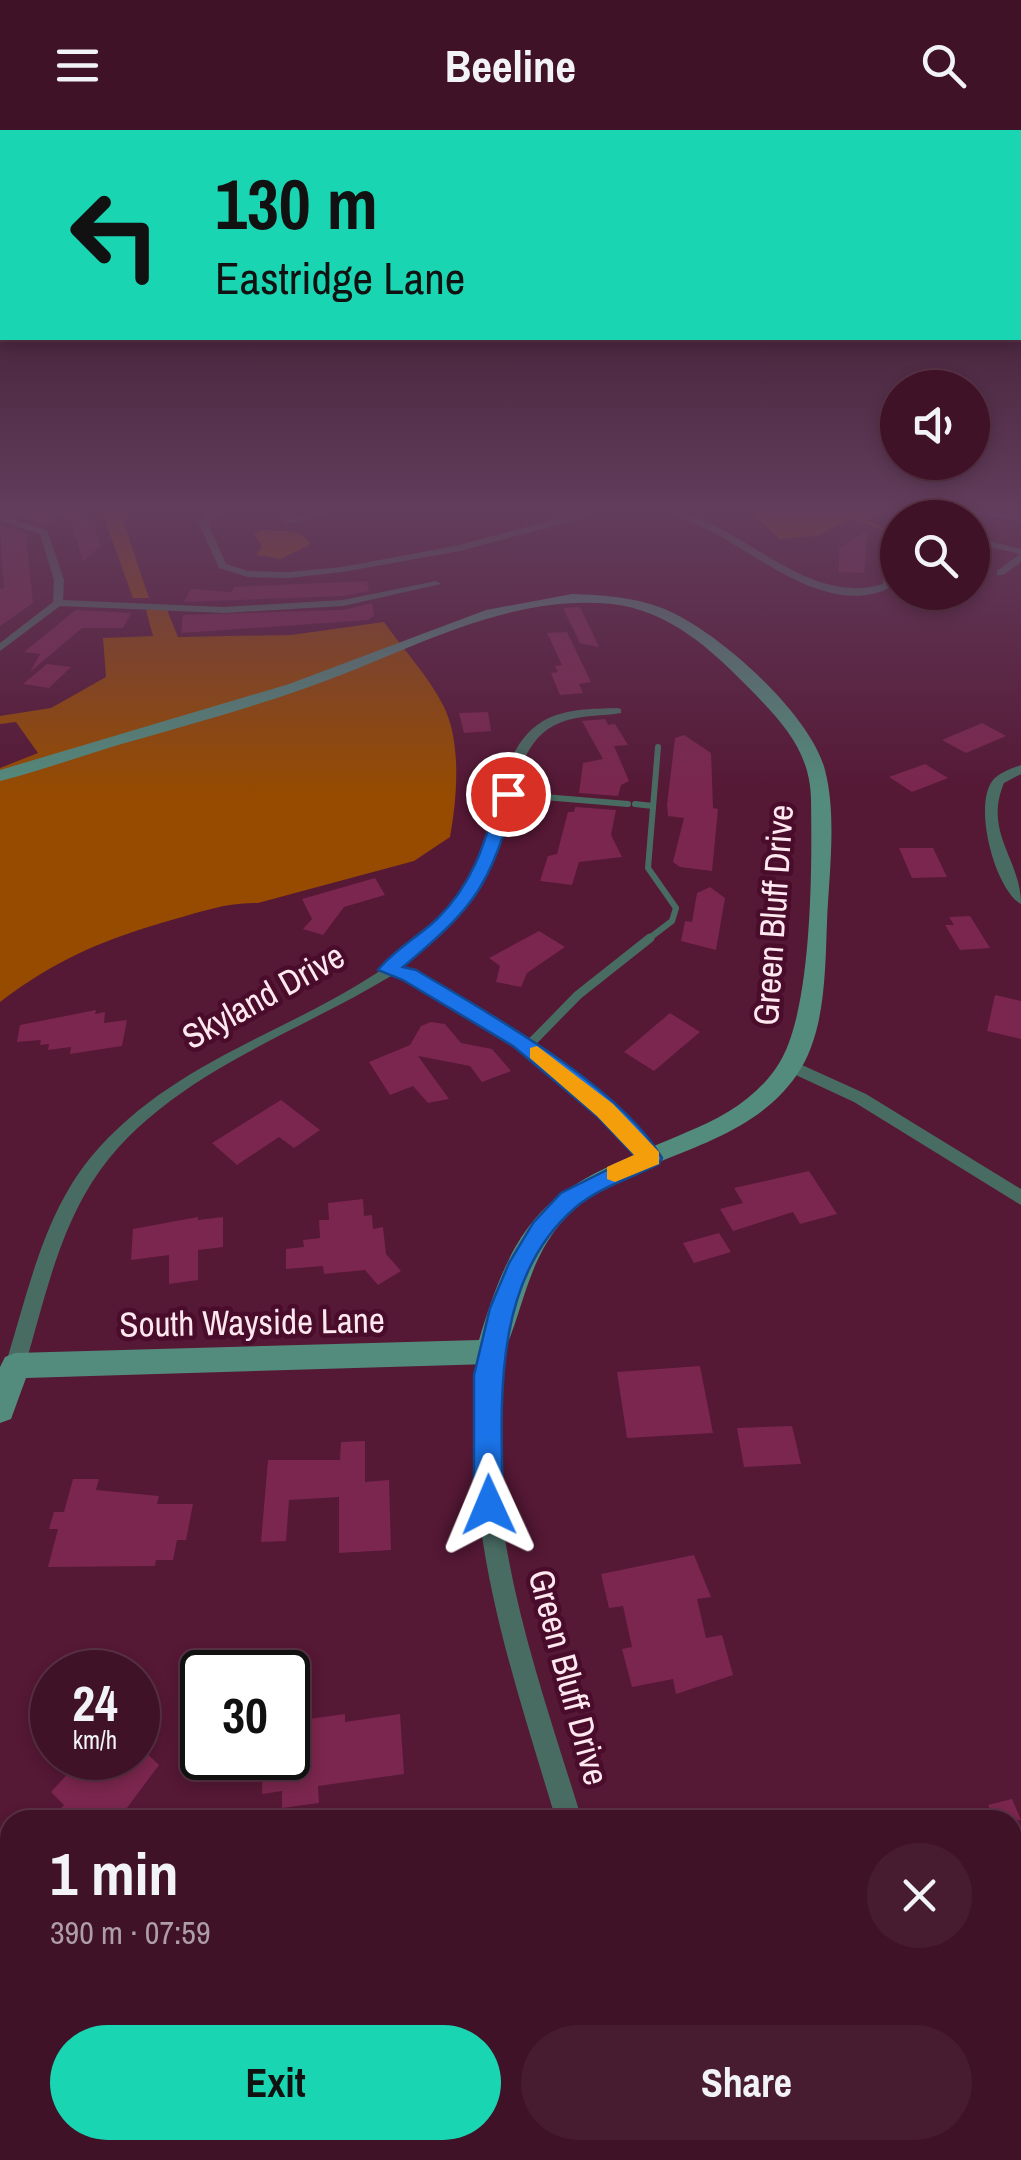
<!DOCTYPE html>
<html lang="en">
<head>
<meta charset="utf-8">
<style>
	:root { --surface:#401228; --page:#471b30; --text:#f1f3f6; --muted:#ae9ea8; --line:#593245; --accent:#1ad5b2 }
	body { margin:0; font-family:"Archivo Narrow",sans-serif; background:var(--page); color:var(--text); height:100vh; display:flex; flex-direction:column; font-size:38px; white-space:nowrap }
	* { box-sizing:border-box; margin:0 }
	p { font-size:32px; color:var(--muted) }
	.icon { flex:none; width:55px; height:55px; fill:none; stroke:currentColor; stroke-width:2; stroke-linecap:round; stroke-linejoin:round }
	.map { position:relative; flex:1; overflow:hidden }
	.details { position:absolute; left:0px; top:1680px; width:1022px; height:350px; display:flex; flex-direction:column; background:var(--surface); border-radius:30px 30px 0 0; box-shadow:0 5px 15px #0003,0 0 0 2px var(--line) }
	.details>* { flex:none }
	.hud { position:absolute; left:0px; top:0px; width:1022px; height:210px; box-shadow:0 5px 15px #0003,0 0 0 2px var(--line); background:#1ad5b2; color:#111; overflow:hidden }
	.fabs { position:absolute; left:880px; top:240px; display:grid; gap:20px }
	.fabs a { display:grid; place-items:center; width:110px; height:110px; border-radius:50%; background:var(--surface); box-shadow:0 5px 15px #0003,0 0 0 2px var(--line); font-size:50px }
	.speed { position:absolute; left:30px; top:1520px; display:flex; gap:20px; font-size:50px; font-weight:700; text-align:center }
	.speed>* { display:grid; place-content:center; width:130px; height:130px; border-radius:50%; background:var(--surface); box-shadow:0 5px 15px #0003,0 0 0 2px var(--line); line-height:1 }
	.speed small { font-size:25px; font-weight:400 }
	.speed .limit { border:5px solid #111; border-radius:15px; background:#fff; color:#111 }
	.pin { position:absolute; display:grid; place-items:center; width:85px; height:85px; color:#fff; margin:-42px; border:5px solid #fff; border-radius:50%; box-shadow:0 2px 10px #0007 }
	.me { position:absolute; width:110px; margin:-55px; rotate:359deg; stroke-linejoin:round; filter:drop-shadow(0 0 8px #0008) }
	.turn { display:flex; align-items:center; gap:35px; height:210px; padding:0 50px; font-size:45px }
	.turn .icon { width:130px; height:130px; stroke-width:2.5 }
	.turn b { display:block; font-size:70px; line-height:85px }
	.round { display:grid; place-items:center; flex:none; width:105px; height:105px; border-radius:52px; background:var(--page) }
	.head { display:flex; align-items:center; justify-content:space-between; height:170px; padding:0 50px }
	h1 { font-size:60px; font-weight:700; line-height:75px }
	.primary-button { display:flex; gap:20px; margin-top:auto; padding:20px 50px }
	.primary-button a { flex:1; height:115px; border-radius:60px; background:var(--accent); color:#111; font-size:40px; font-weight:700; line-height:115px; text-align:center }
	.primary-button a+a { background:var(--page); color:var(--text) }
	header { display:flex; justify-content:space-between; align-items:center; height:130px; padding:0 50px; background:var(--surface); font-size:45px; font-weight:700 }
	.map>svg:first-child { display:block }
	.forest { fill:#964b00 }
	.lines { fill:none; stroke-linecap:round; stroke-linejoin:round }
	.stream { stroke:#6750a0; stroke-width:4 }
	.building { fill:#7b264e }
	.lane-far2 { stroke:#496c62; stroke-width:5 }
	.lane-far1 { stroke:#496c62; stroke-width:6 }
	.lane { stroke:#496c62; stroke-width:9 }
	.street { fill:#496c62; fill-rule:evenodd }
	.secondary { fill:#538c7c; fill-rule:evenodd }
	.route { fill:#1a73e8; stroke:#114b97; stroke-width:2.5 }
	.slow { fill:#f59e0b }
	.labels { text-anchor:middle; dominant-baseline:central; stroke-width:9; stroke-linejoin:round; paint-order:stroke }
	.street-label { font-size:35px; fill:#ffe7ef; stroke:#490c2b }
</style>
</head>
<body>
<header><svg class="icon" aria-label="menu" viewBox="0 0 24 24"><path d="M4 6h16M4 12h16M4 18h16"/></svg>Beeline<svg class="icon" aria-label="search" viewBox="0 0 24 24"><circle cx="10" cy="10" r="6"/><path d="M15 15l6 6"/></svg></header>
<div class="map">
<svg width="1021" height="2030" viewBox="0 0 1021 2030">
	<rect width="100%" height="100%" fill="#551835"/>
	<g class="forest">
		<polygon points="102,382 120,382 149,468 133,468"/>
		<polygon points="750,382 883,382 860,386 897,405 850,388 820,405 780,409"/>
		<polygon points="261,400 298,402 311,414 281,429 257,425 262,416 254,404"/>
		<path d="M146,480H167L178,507L291,505L384,492C403,519 428,546 443,575C462,612 457,668 450,707L414,731L258,773C229,772 203,781 175,789C105,809 58,828 0,872V638L38,623L16,592L0,594V586L51,578L106,547L103,508L153,506Z"/>
	</g>
	<g class="lines">
		<polyline class="stream" points="970,382 1021,389"/>
	</g>
	<g class="building">
		<polygon points="2,382 66,382 45,395"/>
		<polygon points="68,382 87,382 90,394 94,393 101,416 83,431"/>
		<polygon points="0,395 30,405 26,407 33,473 0,496 0,459 4,458"/>
		<polygon points="867,400 864,443 839,442 839,418"/>
		<polygon points="367,451 369,461 342,466 184,472 191,459 232,462 234,457"/>
		<polygon points="372,473 374,486 368,490 181,503 183,485 343,480"/>
		<polygon points="580,477 599,517 580,513 563,478"/>
		<polygon points="76,480 131,483 123,498 82,498 30,542 40,524 24,522"/>
		<polygon points="567,502 591,552 579,554 583,563 560,565 551,543 558,542 555,536 562,535 547,503"/>
		<polygon points="47,534 71,537 49,558 23,554"/>
		<polygon points="488,582 491,601 464,603 459,583"/>
		<polygon points="605,589 608,595 615,594 628,615 614,616 629,651 621,655 618,666 579,663 583,633 603,629 582,591"/>
		<polygon points="982,593 1006,606 966,623 942,610"/>
		<polygon points="684,605 711,623 713,678 718,679 712,741 680,737 673,732 684,688 668,686 667,675 675,608"/>
		<polygon points="925,634 948,648 912,662 889,647"/>
		<polygon points="575,677 616,680 611,705 622,727 579,732 572,755 540,751 548,726 557,724 568,682 574,682"/>
		<polygon points="899,718 933,718 947,747 912,748"/>
		<polygon points="375,748 385,765 344,777 323,805 303,799 312,789 302,769"/>
		<polygon points="710,757 725,768 716,820 681,811 685,791 692,792 697,763"/>
		<polygon points="970,786 990,818 960,820 945,795 954,795 949,787"/>
		<polygon points="539,801 565,817 527,843 521,857 496,852 500,836 489,828"/>
		<polygon points="995,865 1021,871 1021,909 987,901"/>
		<polygon points="96,880 95,884 105,882 104,893 127,890 122,916 70,924 71,917 48,920 49,914 40,915 41,910 17,912 20,895"/>
		<polygon points="670,883 700,902 654,941 624,922"/>
		<polygon points="431,892 445,894 461,913 492,919 511,941 482,952 470,936 418,926 449,969 428,973 413,956 390,965 369,932 410,915 421,896"/>
		<polygon points="281,970 320,1000 294,1018 279,1007 237,1035 212,1013"/>
		<polygon points="809,1041 837,1084 800,1094 793,1082 733,1101 720,1079 743,1073 734,1058"/>
		<polygon points="363,1069 364,1086 372,1085 373,1099 383,1097 386,1124 401,1141 378,1155 365,1140 324,1144 323,1136 286,1139 286,1119 304,1117 303,1110 320,1108 319,1090 329,1090 328,1073"/>
		<polygon points="198,1087 198,1090 223,1087 223,1117 198,1120 198,1150 169,1154 169,1125 131,1130 133,1099"/>
		<polygon points="719,1103 731,1122 694,1133 683,1113"/>
		<polygon points="700,1236 713,1303 627,1308 617,1242"/>
		<polygon points="792,1296 801,1334 744,1337 737,1298"/>
		<polygon points="365,1311 365,1352 389,1350 391,1420 339,1423 339,1367 289,1370 286,1411 261,1412 268,1330 340,1330 341,1312"/>
		<polygon points="73,1349 99,1349 96,1360 159,1366 157,1374 193,1374 186,1410 177,1410 173,1430 156,1430 155,1436 48,1437 58,1399 49,1399 54,1382 64,1382"/>
		<polygon points="694,1425 711,1467 697,1469 706,1508 722,1505 733,1545 676,1564 673,1549 632,1557 622,1519 632,1517 623,1476 609,1478 601,1444"/>
		<polygon points="345,1584 345,1592 400,1584 404,1644 318,1656 319,1673 282,1678 282,1661 262,1664 263,1628 288,1628 288,1599 302,1597 302,1590"/>
		<polygon points="138,1615 159,1635 118,1690 51,1690 64,1675 51,1662 82,1628 98,1628 110,1639 120,1628 138,1628"/>
		<polygon points="1012,1669 1021,1690 995,1690 988,1675"/>
	</g>
	<g class="lines">
		<polyline class="lane-far2" points="288,391 322,382"/>
		<g class="lane-far1">
			<polyline points="508,664 628,674"/>
			<polyline points="635,674 653,676"/>
			<polyline points="647,810 672,791 676,778 648,738 658,617"/>
		</g>
		<polyline class="lane" points="528,916 578,865 650,808"/>
		<g class="street">
			<polygon points="213,382 223,382 208,393 226,434 248,441 289,442 342,437 460,415 581,382 592,382 562,394 460,421 342,442 289,448 248,447 219,438 198,392"/>
			<path d="M672,382C691,382 707,392 723,400C773,427 824,472 883,454L885,423L898,411L893,456C835,488 769,434 720,406C705,398 685,391 672,382Z"/>
			<polygon points="0,385 47,400 64,450 63,470 224,477 343,470 436,451 441,454 343,476 224,483 60,476 0,521 0,513 53,472 54,450 40,404 0,391"/>
			<polygon points="972,407 1021,419 1021,432 1003,445 997,445 997,441 1020,424 972,413"/>
			<path d="M617,578L621,579V583C598,587 575,584 553,596C518,615 515,664 505,698C499,718 492,737 482,756C463,789 430,815 401,839C474,862 567,937 623,989C635,1001 650,1013 660,1028L657,1033H645C590,977 532,927 466,885C442,870 418,855 391,846C287,909 148,952 85,1064C55,1117 42,1178 25,1236L22,1242L15,1245L8,1242L5,1236C27,1166 43,1085 91,1027C186,914 330,896 430,801C451,781 471,754 482,727C499,685 499,617 543,591C566,578 592,579 617,578Z"/>
			<path d="M1021,635V644L1004,653C983,703 1021,729 1021,774C996,761 972,676 993,650C999,643 1013,638 1021,635Z"/>
			<polygon points="791,930 866,964 1021,1059 1021,1075 854,972 785,940 783,936"/>
			<path d="M490,1213L497,1216L500,1222C497,1261 495,1299 497,1338C504,1458 547,1576 582,1690H556C522,1576 481,1458 475,1337C474,1299 476,1261 480,1222L483,1216Z"/>
			<polygon points="648,2020 680,2020 683,2030 651,2030"/>
		</g>
		<path class="secondary" d="M572,464C603,465 633,467 662,478C716,499 810,583 825,640C837,686 829,744 827,792C825,841 826,904 796,946C738,1028 625,1021 561,1093C526,1134 523,1184 500,1231L490,1234L26,1248L11,1289L0,1293V1237L5,1227L15,1223L479,1210C521,1067 559,1057 687,1002C722,988 757,968 778,935C813,882 812,734 811,669C810,620 781,591 749,558C711,519 668,480 612,474C504,463 405,524 306,558C244,580 181,597 118,615C78,627 40,641 0,651V640L289,554L486,480Z"/>
	</g>
	<linearGradient id="sky" x2="0" y2="1"><stop stop-color="#2f0d1d"/><stop offset="0.57" stop-color="#623d5c"/><stop offset="1" stop-color="#623d5c" stop-opacity="0"/></linearGradient>
	<rect width="1021" height="666" fill="url(#sky)"/>
	<path class="route" d="M508,659L516,664C489,757 477,775 403,837L416,840C488,883 619,955 662,1028L659,1034C633,1047 598,1058 576,1077C491,1149 501,1275 503,1375L499,1384L489,1388L478,1384L474,1375V1245L490,1178L509,1133L533,1093L561,1063L635,1026L597,986L513,916L403,850L378,840C394,820 418,807 437,789C474,753 485,712 499,664Z"/>
	<polygon class="slow" points="537,916 613,974 659,1022 659,1034 615,1052 607,1049 607,1037 634,1025 597,986 530,928 530,918"/>
	<g class="labels">
		<g class="street-label">
			<text transform="translate(773 785) rotate(-86)">Green Bluff Drive</text>
			<text transform="translate(263 866) rotate(-29)">Skyland Drive</text>
			<text transform="translate(252 1192) rotate(-1)">South Wayside Lane</text>
			<text transform="translate(569 1547) rotate(75)">Green Bluff Drive</text>
		</g>
	</g>
</svg>
<div class="fabs">
<a><svg class="icon" aria-label="sound" viewBox="0 0 24 24"><path d="M4 9h4l5-4v14l-5-4H4zM17 9q2 3 0 6"/></svg></a>
<a><svg class="icon" aria-label="search" viewBox="0 0 24 24"><circle cx="10" cy="10" r="6"/><path d="M15 15l6 6"/></svg></a>
</div>
<div class="speed"><div>24<small>km/h</small></div><div class="limit">30</div></div>
<div class="pin" style="left:508px;top:664px;background:#d93025"><svg class="icon" aria-label="arrive" viewBox="0 0 24 24"><path d="M6 21V4h12l-3 4 3 4H6"/></svg></div>
<svg class="me" style="left:489px;top:1375px" viewBox="-20 -20 40 40"><path d="M0-17L14 15 0 8-14 15z" fill="#1a73e8" stroke="#fff" stroke-width="4"/></svg>
<div class="hud">
<div class="turn"><svg class="icon" aria-label="left" viewBox="0 0 24 24"><path d="M17 20v-9H6M10 6l-5 5 5 5"/></svg><div><b>130 m</b>Eastridge Lane</div></div>
</div>
<section class="details">
<div class="head"><div><h1>1 min</h1><p>390 m · 07:59</p></div><a class="round"><svg class="icon" aria-label="close" viewBox="0 0 24 24"><path d="M6 6l12 12M18 6L6 18"/></svg></a></div>
<div class="primary-button"><a>Exit</a><a>Share</a></div>
</section>
</div>
</body>
</html>
